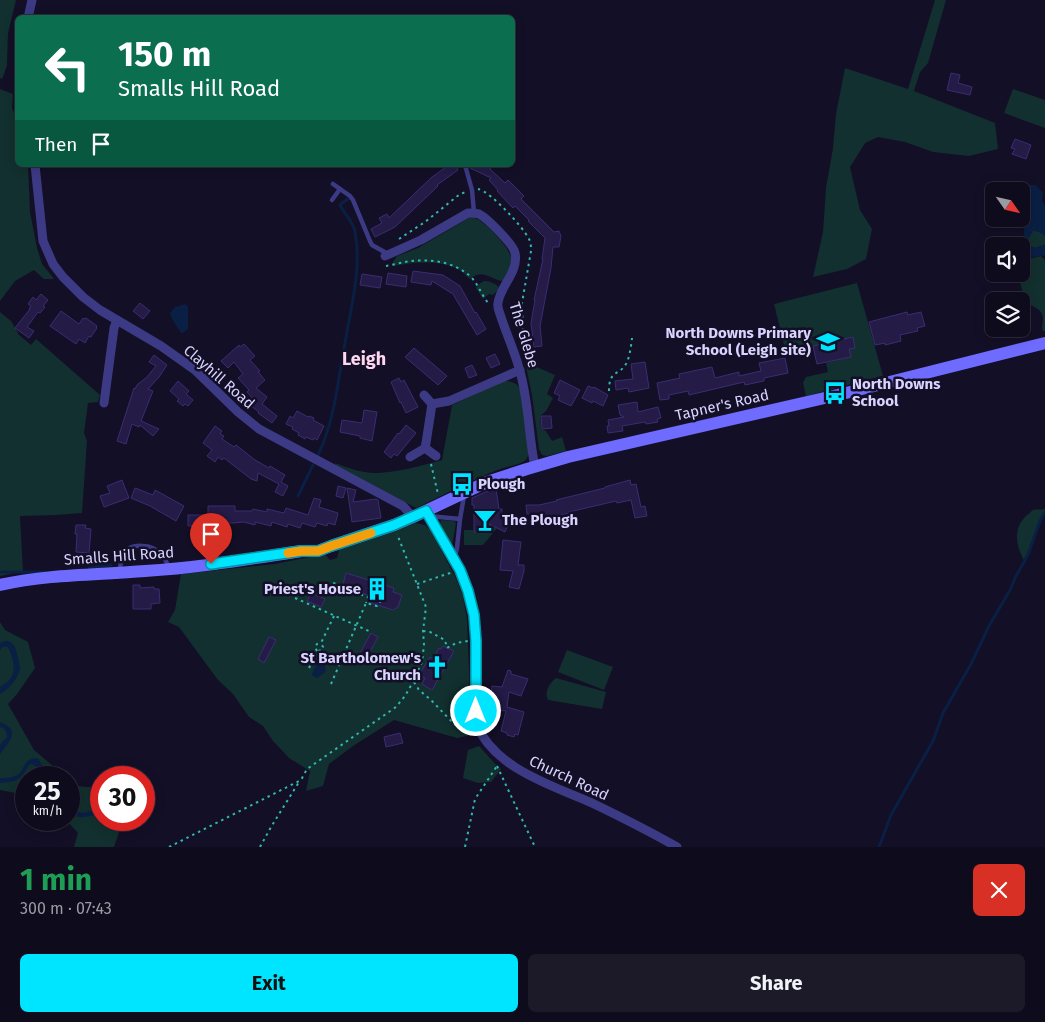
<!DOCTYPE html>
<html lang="en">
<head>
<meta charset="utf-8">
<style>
	:root { --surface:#0e0b1c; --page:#1c1929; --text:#f1f3f6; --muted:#9b9ba3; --line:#2e2b3b; --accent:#00e5ff }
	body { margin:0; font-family:"Fira Sans",sans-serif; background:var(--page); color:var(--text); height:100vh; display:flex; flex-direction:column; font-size:19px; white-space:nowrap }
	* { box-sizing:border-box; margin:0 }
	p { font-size:16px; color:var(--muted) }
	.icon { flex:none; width:28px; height:28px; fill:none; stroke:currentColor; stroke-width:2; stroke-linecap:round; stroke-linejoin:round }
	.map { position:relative; height:847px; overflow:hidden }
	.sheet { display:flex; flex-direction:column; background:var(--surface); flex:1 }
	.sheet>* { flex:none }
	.guide { position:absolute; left:15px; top:15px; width:500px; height:152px; border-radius:8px; box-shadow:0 2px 12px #0003,0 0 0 1px var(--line); background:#0b6e4f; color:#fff; overflow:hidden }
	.needle { width:32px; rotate:124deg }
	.fabs { position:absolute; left:985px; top:182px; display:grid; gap:10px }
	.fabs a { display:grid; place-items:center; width:45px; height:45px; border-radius:8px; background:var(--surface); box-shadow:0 2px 12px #0003,0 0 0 1px var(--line); font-size:25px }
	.speed { position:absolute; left:15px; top:766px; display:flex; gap:10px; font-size:25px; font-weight:700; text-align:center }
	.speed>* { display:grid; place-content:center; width:65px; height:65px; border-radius:50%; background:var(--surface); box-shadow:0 2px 12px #0003,0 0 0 1px var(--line); line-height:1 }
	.speed small { font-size:12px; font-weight:400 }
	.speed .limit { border:8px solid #d22; background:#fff; color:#111 }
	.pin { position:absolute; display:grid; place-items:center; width:42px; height:42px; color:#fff; margin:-51px -21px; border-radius:50% 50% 50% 0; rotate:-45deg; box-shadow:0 0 5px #0007 }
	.pin .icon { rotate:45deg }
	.me { position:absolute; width:55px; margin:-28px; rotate:0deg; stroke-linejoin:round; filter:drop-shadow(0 0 4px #0008) }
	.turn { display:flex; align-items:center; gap:18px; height:105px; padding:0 20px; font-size:22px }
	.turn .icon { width:65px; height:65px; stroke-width:2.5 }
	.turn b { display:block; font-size:35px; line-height:42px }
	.then { display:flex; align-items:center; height:48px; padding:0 20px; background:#0003; gap:10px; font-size:19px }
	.round { display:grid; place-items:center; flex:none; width:52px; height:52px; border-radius:8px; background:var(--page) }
	.overview { display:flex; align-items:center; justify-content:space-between; height:85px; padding:0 20px }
	h1 { font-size:30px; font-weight:700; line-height:38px; color:#1e9e55 }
	.cta { display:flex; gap:10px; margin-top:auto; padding:10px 20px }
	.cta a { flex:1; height:58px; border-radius:8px; background:var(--accent); color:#111; font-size:20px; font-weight:700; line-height:58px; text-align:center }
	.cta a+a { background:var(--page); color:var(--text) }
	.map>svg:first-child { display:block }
	.green { fill:#12302f }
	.water { fill:#0a1f44 }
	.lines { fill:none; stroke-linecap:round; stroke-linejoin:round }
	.stream { stroke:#0a1f44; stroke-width:3 }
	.building { fill:#241b47; stroke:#3b2d73 }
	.path { stroke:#2fb8b0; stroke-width:2; stroke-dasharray:2.5 4; stroke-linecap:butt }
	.lane { stroke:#3d3a85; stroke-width:4.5 }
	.street { stroke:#3d3a85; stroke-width:9 }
	.secondary { stroke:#6f6bff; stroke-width:12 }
	.route-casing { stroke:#0095a6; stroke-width:12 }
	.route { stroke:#00e5ff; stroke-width:9 }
	.slow { stroke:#f59e0b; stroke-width:9 }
	.labels { text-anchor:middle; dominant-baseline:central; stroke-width:5; stroke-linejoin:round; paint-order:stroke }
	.poi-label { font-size:15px; font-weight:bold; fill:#d9d4ff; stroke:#130f26; text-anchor:end }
	.street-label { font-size:15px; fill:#d9d4ff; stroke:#130f26 }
	.quarter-label { font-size:18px; font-weight:bold; fill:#ffd6f0; stroke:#130f26 }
</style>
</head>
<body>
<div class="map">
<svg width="1045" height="847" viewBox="0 0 1045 847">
	<rect width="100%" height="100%" fill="#130f26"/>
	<g class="green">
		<polygon points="0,0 16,0 8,33 7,66 2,79 0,78"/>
		<polygon points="935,0 946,0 928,63 920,72 914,91 995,123 998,149 969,156 933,152 905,142 878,137 865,143 850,167 860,210 872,229 866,259 847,269 813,277 823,232 826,188 833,148 836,114 845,68 908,89"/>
		<polygon points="0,89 13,94 12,108 17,120 18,165 28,165 30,212 37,248 42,264 54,279 44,279 34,270 15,281 0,301"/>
		<polygon points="1013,89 1045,100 1045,128 1004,113"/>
		<path d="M469,218C473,218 474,217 477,219C486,223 510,248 511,258C512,266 507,274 503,281C489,279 483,268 470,279C467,277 464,273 461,271C442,259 414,262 393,266V262L397,256L418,248Z"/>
		<polygon points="1033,230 1042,233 1045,236 1045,245 1035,248 1030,246 1028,239"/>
		<path d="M1041,256L1045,260V331H1043C1041,326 1043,323 1043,318C1042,309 1033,306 1025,303L1019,278V274H1021V259L1023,257L1029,259Z"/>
		<path d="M484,281C490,281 494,283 498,286L499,289L493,295L489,294L483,299L476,288L479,284Z"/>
		<polygon points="857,283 883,376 806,396 803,383 806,377 828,372 826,363 851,357 849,349 813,346 786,353 774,304"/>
		<polygon points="0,312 11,321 19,335 31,345 36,339 100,395 98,402 88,403 84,433 87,441 82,513 56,515 20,516 23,571 0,576"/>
		<polygon points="530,364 555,375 547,394 553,398 546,411 540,416 541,429 546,431 552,441 562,437 566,451 547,456 542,455 539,449 532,395 526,366"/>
		<path d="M504,381C510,381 515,382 518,386C524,394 525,431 527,443C527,447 530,453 527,458C523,465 508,466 500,469C471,480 444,495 416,508L335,465V463C347,468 360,472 373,473C396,473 420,466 442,460L452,405Z"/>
		<path d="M1045,509C1044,515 1041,519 1039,524C1035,537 1031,550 1025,562C1016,547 1012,528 1027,515C1029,514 1031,511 1033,510C1036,509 1042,510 1045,509Z"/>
		<polygon points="441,520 454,521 456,523 452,546 440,524"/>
		<polygon points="485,522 493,523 497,528 483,545 464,545 464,530 473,530 474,532 484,533"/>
		<polygon points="415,523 425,525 430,530 455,576 463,597 467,619 469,671 470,731 472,735 457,738 394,720 353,746 329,764 323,786 306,791 310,771 289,758 273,741 263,726 249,717 233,694 218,680 179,627 168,622 175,610 181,574 275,564 325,554 330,560 337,558 339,550 346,547"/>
		<polygon points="0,622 5,630 28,642 35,668 17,694 8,704 34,750 66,777 26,778 26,795 0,790"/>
		<polygon points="567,650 613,667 604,690 558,672"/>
		<path d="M556,678L606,692L602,709L548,700C544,691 549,684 556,678Z"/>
		<polygon points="479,746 497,766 501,769 491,782 478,783 463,778 468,750"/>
		<polygon points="69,780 75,786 101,788 101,820 123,820 114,847 74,847 78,833 66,820 69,820"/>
	</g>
	<g class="water">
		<path d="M1029,185H1036L1043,193L1042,201L1045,206V236L1042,233L1033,230L1028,239L1030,246L1035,248L1045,245V256C1036,255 1032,260 1023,257L1021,250L1024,234V207L1021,198L1023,190Z"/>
		<path d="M185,304L188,307V329L183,333H181C177,326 172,321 170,313L175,307Z"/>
		<path d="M5,641C15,641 16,649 18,658C19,661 20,666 20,669C18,679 8,690 0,694V687C19,677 15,663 8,647H2L0,651V643Z"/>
		<polygon points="322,659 325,661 326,663 325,668 326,670 324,673 317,678 313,676 312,674 317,663"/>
		<path d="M0,722C22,730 9,742 0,754V745L7,737C7,732 5,728 0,727Z"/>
		<path d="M33,758H36L39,759C41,766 44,766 49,769C52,771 55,774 57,777H51L32,764L29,765C19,781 19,781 0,783V778C6,778 15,778 20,773C25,767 24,761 33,758Z"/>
		<path d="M69,795C80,819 77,813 101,809V813C90,816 72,823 69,807C68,804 69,799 69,795Z"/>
	</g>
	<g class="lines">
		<g class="stream">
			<path d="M318,455C335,420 338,380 345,343C351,306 362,269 355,232C353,221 345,215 340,205L342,203L348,199"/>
			<polyline points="298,496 313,465"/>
			<polyline points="89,568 111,565"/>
			<polyline points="0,572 45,572"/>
			<polyline points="879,847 891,815 933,741 943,713 971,664 989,626 1010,590 1016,576 1028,555 1040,521 1045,513"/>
		</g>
	</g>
	<g class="building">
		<polygon points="951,73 960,75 958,83 972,87 970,95 947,90"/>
		<polygon points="1015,139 1031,145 1026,159 1012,154 1015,149 1011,148"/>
		<polygon points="449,165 455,165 458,170 437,185 438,186 395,227 375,237 371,229 382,223 379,218 387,214 389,218 432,177"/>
		<polygon points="469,165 492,165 490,169 505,183 508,180 524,196 521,199 554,232 559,231 561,236 559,247 553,247 551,268 540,326 542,346 534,347 531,323 535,300 534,300 543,259 542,259 545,238 528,221 529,220 515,206 513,208 497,191 498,190 489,180 491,178 470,168"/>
		<polygon points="413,271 443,275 460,286 475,313 476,312 486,329 477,335 453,294 432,281 431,285 411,282"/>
		<polygon points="388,273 407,276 406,287 386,284"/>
		<polygon points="362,274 382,277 380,288 360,285"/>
		<polygon points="41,294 48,300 43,306 45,307 40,313 38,312 27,327 34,331 29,338 15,328 30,309 29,309 31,306 28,304 33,297 36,300"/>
		<polygon points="140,303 150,311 143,319 133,311"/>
		<polygon points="61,311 79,324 83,318 85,319 86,318 97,326 96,327 97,328 91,337 89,336 85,343 79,339 76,344 50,326"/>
		<polygon points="907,312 908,315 921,312 925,326 917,328 918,331 900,335 901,341 885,345 885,343 875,345 869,322"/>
		<polygon points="853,337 855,348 849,349 851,357 817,364 813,346"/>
		<polygon points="244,344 255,356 250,360 260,371 258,372 265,380 256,388 267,397 262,404 277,416 272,423 258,413 259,412 250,405 254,400 247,392 249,390 238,378 243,374 234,362 228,368 221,361 239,345 240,347"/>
		<polygon points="414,348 447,376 438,385 405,357"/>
		<polygon points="495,354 500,364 491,368 486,358"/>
		<polygon points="154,355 167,365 159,377 148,389 153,391 141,421 159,429 153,436 140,425 139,427 132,424 126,444 117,441 134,388 135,389 137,385 147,377 156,366 149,362"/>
		<polygon points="785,358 788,373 764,378 764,381 745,385 744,382 689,395 688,391 669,395 669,399 660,400 657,383 680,378 679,374 712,367 715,378 739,372 739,376 761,371 759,363"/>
		<polygon points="645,362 649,388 629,392 628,388 616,390 615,381 633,379 631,364"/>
		<polygon points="472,365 477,375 469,378 465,368"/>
		<polygon points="399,378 401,382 404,380 418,407 406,413 401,402 400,403 391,382"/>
		<polygon points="560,380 580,390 571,406 558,400 560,396 554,393"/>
		<polygon points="178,381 189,391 186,394 193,400 188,406 185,404 183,406 177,401 179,399 170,391"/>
		<polygon points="588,386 593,388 594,387 608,395 603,406 593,401 592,403 582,398"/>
		<polygon points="637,402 638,412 658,407 661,418 657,419 658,422 646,424 645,422 622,426 623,431 608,433 607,426 609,426 608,420 624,417 620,415 618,405"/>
		<polygon points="364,410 377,412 372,441 360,438 360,436 340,432 342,420 362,423"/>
		<polygon points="297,411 308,417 309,416 314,418 313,420 324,426 317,440 314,438 313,440 306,437 305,439 298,435 299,433 292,429 293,427 286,424 290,416 293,418"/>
		<polygon points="541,416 551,416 552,428 542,429"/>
		<polygon points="406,425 416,433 397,456 394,454 391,458 384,452 398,433 399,434"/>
		<polygon points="215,426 222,431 220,434 224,436 222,439 234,447 236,445 255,460 269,468 270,466 285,475 281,482 288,486 283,496 275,492 279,484 258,473 257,481 251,479 224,458 222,460 218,457 215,462 207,456 212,450 203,443"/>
		<polygon points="122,480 129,498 104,507 100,496 110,493 107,486"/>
		<polygon points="630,480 631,485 636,484 641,507 645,506 647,516 635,518 631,500 617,503 616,501 569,512 569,513 552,517 552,520 534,523 534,514 527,514 526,505 539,505 557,501 556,500 605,488 605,487"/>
		<polygon points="338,486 346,488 343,498 336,496"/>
		<polygon points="135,488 153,495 155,490 184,506 176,521 150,506 131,498"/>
		<polygon points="347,488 356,490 353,502 376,499 378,500 381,518 352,522"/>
		<polygon points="496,489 499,509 502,509 502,516 509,516 509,523 505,532 485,522 484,533 474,532 474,505 472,505 472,498 490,490"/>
		<polygon points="314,498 321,500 319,507 338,513 335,525 328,523 327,526 317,523 315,527 302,523 300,528 288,524 287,527 272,522 271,526 255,522 255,525 244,522 233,523 210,523 210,526 188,526 188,515 208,515 208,506 235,506 235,511 252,511 253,509 267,512 267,509 284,513 286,508 308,515"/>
		<polygon points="76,525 86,525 85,528 91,529 89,553 76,552 77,534 75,534"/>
		<polygon points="503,540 521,542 518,565 524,565 524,571 519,589 509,587 513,571 500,570"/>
		<polygon points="346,573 394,588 393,592 402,595 398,607 393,610 368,602 370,596 362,593 363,590 343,584"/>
		<polygon points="133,585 140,585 140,588 154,587 154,589 159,589 160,603 151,604 151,609 133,609"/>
		<polygon points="311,593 325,599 321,607 307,601"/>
		<polygon points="371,633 378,637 366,659 359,655"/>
		<polygon points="269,637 276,640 264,663 258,659"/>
		<polygon points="443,646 454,651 432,690 422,684 425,678 419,675 430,657 433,659 439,648 441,649"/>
		<polygon points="508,670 511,671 511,674 528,679 521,696 509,692 507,707 524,712 518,735 515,734 514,737 507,735 507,733 501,731 506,711 489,709 492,686 502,687"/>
		<polygon points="400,733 403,743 386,747 384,737"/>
	</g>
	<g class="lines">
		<g class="path">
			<path d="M478,189C491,192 523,227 529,239C531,243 531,247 531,251L522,303L523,335L526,358"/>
			<polyline points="399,239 425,222 460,194 466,192"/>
			<path d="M386,266C392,265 399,263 405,262C428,258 455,261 472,278C479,286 482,296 489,304"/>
			<path d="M609,391C609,368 620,377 627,362C630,355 631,346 632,338"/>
			<polyline points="431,464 438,494"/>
			<polyline points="333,583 360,592 359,594 368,597 366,603"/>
			<polyline points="417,584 453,572"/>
			<polyline points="295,598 371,632"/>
			<polyline points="423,631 430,632 445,640 447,648 456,643 468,641"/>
			<polyline points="317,651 315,647 317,644 321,643"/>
			<polyline points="309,668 318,651 322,650 323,647 321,643 334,616"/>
			<polyline points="414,682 419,690 431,700 454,724 469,731"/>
			<polyline points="331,684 366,603 377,606 379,604 382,597"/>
			<polyline points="497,766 535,847"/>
			<polyline points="169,847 301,780 307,769 396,707 405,696 413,682 422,662 424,645 423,631 426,607 397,534"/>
			<polyline points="260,847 271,827 299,782"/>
			<polyline points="465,847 475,799 497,766"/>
		</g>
		<g class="lane">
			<polyline points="465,165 472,190 474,213"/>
			<polyline points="333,184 350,196 353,200 370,241 372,245 388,254"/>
			<polyline points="332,200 340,189"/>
			<polyline points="429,516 460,519"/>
			<polyline points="455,557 457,548 460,519 464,496"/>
			<path d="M119,572C122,557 124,544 143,546C149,546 156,549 161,554C164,557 167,563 169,567"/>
		</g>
		<g class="street">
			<polyline points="28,18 32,0"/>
			<polyline points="35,165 43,241 53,264 63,277 83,297 100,310 161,346 195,370 238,412 259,429 403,506 413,517"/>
			<path d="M385,256L421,240L468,213C472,213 476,213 479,214C487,218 514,245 515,253C519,272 500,286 498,303C497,307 499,311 500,314C506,333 514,350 519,368C529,400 528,434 535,467"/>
			<polyline points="104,403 114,328 117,320"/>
			<polyline points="432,404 449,401 520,370"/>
			<polyline points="425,448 436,456"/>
			<polyline points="410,457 425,448 426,443 432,404 424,395"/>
			<path d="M426,511C440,534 461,566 469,592C481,635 475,681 477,725C494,768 553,786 592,803C621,817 649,831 677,847"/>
		</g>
		<path class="secondary" d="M0,585C48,574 97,575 145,571C197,568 249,559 301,551H318L331,546L394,525L413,517L487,482L527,469L568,457L842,394L1045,343"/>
	</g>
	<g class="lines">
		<defs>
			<polyline id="route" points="211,564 301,551 318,551 331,546 394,525 426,511 460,570 468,591 474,615 476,641 476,711"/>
		</defs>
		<use href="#route" class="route-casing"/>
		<use href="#route" class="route"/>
		<polyline class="slow" points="288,553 301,551 318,551 331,546 371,533"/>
	</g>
	<defs>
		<symbol id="school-bare" viewBox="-9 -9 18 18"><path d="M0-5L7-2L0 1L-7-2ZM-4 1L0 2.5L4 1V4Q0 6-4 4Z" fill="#00e5ff" stroke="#130f26" stroke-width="2.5" paint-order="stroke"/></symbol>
		<symbol id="bus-bare" viewBox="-9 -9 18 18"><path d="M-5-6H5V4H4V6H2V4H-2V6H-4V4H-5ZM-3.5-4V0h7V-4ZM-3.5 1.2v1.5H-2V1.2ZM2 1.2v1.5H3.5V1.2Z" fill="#00e5ff" stroke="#130f26" stroke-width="2.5" paint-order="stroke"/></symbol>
		<symbol id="bar-bare" viewBox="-9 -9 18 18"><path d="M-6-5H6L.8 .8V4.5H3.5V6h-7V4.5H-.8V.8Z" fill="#00e5ff" stroke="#130f26" stroke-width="2.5" paint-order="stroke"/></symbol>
		<symbol id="building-bare" viewBox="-9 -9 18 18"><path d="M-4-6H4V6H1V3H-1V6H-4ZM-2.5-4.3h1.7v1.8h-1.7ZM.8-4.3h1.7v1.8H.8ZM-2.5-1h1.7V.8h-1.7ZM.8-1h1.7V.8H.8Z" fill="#00e5ff" stroke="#130f26" stroke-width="2.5" paint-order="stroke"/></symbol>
		<symbol id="church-bare" viewBox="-9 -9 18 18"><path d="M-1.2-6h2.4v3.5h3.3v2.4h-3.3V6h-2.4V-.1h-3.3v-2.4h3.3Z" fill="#00e5ff" stroke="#130f26" stroke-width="2.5" paint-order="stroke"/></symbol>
	</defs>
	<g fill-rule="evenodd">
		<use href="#school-bare" x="812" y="326" width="32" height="32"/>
		<use href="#bus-bare" x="819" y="377" width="32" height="32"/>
		<use href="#bus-bare" x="446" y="468" width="32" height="32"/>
		<use href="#bar-bare" x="469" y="504" width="32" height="32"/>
		<use href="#building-bare" x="361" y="573" width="32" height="32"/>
		<use href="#church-bare" x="421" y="651" width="32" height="32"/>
	</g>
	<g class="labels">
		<g class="poi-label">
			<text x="811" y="333">North Downs Primary<tspan x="811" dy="17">School (Leigh site)</tspan></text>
			<text x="852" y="384" text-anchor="start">North Downs<tspan x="852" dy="17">School</tspan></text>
			<text x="478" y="484" text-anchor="start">Plough</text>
			<text x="502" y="520" text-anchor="start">The Plough</text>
			<text x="361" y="589">Priest's House</text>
			<text x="421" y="658">St Bartholomew's<tspan x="421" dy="17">Church</tspan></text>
		</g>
		<g class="street-label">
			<text transform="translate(524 335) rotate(73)">The Glebe</text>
			<text transform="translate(219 377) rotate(41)">Clayhill Road</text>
			<text transform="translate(722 405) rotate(-13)">Tapner's Road</text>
			<text transform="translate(119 556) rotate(-4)">Smalls Hill Road</text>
			<text transform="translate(569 778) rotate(25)">Church Road</text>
		</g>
		<g class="quarter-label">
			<text x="364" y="359">Leigh</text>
		</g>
	</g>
</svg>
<div class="fabs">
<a><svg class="needle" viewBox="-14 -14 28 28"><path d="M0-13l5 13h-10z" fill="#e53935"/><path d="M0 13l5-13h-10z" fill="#9b9ba3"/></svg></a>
<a><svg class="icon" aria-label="sound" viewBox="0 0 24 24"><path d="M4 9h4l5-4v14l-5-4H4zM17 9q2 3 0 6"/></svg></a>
<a><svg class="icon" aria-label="layers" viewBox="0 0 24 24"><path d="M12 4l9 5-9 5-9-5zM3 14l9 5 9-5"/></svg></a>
</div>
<div class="speed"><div>25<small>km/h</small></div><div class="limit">30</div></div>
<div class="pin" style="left:211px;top:564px;background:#d93025"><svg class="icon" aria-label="arrive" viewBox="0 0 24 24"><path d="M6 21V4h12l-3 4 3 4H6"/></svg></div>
<svg class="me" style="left:476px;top:711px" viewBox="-20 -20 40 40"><circle r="17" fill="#00e5ff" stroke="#fff" stroke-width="3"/><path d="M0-11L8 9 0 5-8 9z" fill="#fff"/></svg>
<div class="guide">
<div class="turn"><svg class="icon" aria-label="left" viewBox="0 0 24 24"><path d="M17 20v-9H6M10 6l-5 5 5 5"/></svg><div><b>150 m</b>Smalls Hill Road</div></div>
<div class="then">Then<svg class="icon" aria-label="arrive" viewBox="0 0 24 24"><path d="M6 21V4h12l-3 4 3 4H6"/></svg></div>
</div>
</div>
<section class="sheet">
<div class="overview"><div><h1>1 min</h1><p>300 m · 07:43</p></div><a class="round" style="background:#d93025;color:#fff"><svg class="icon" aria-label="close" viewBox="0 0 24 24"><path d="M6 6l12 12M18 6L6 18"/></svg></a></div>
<div class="cta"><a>Exit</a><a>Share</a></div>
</section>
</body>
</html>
